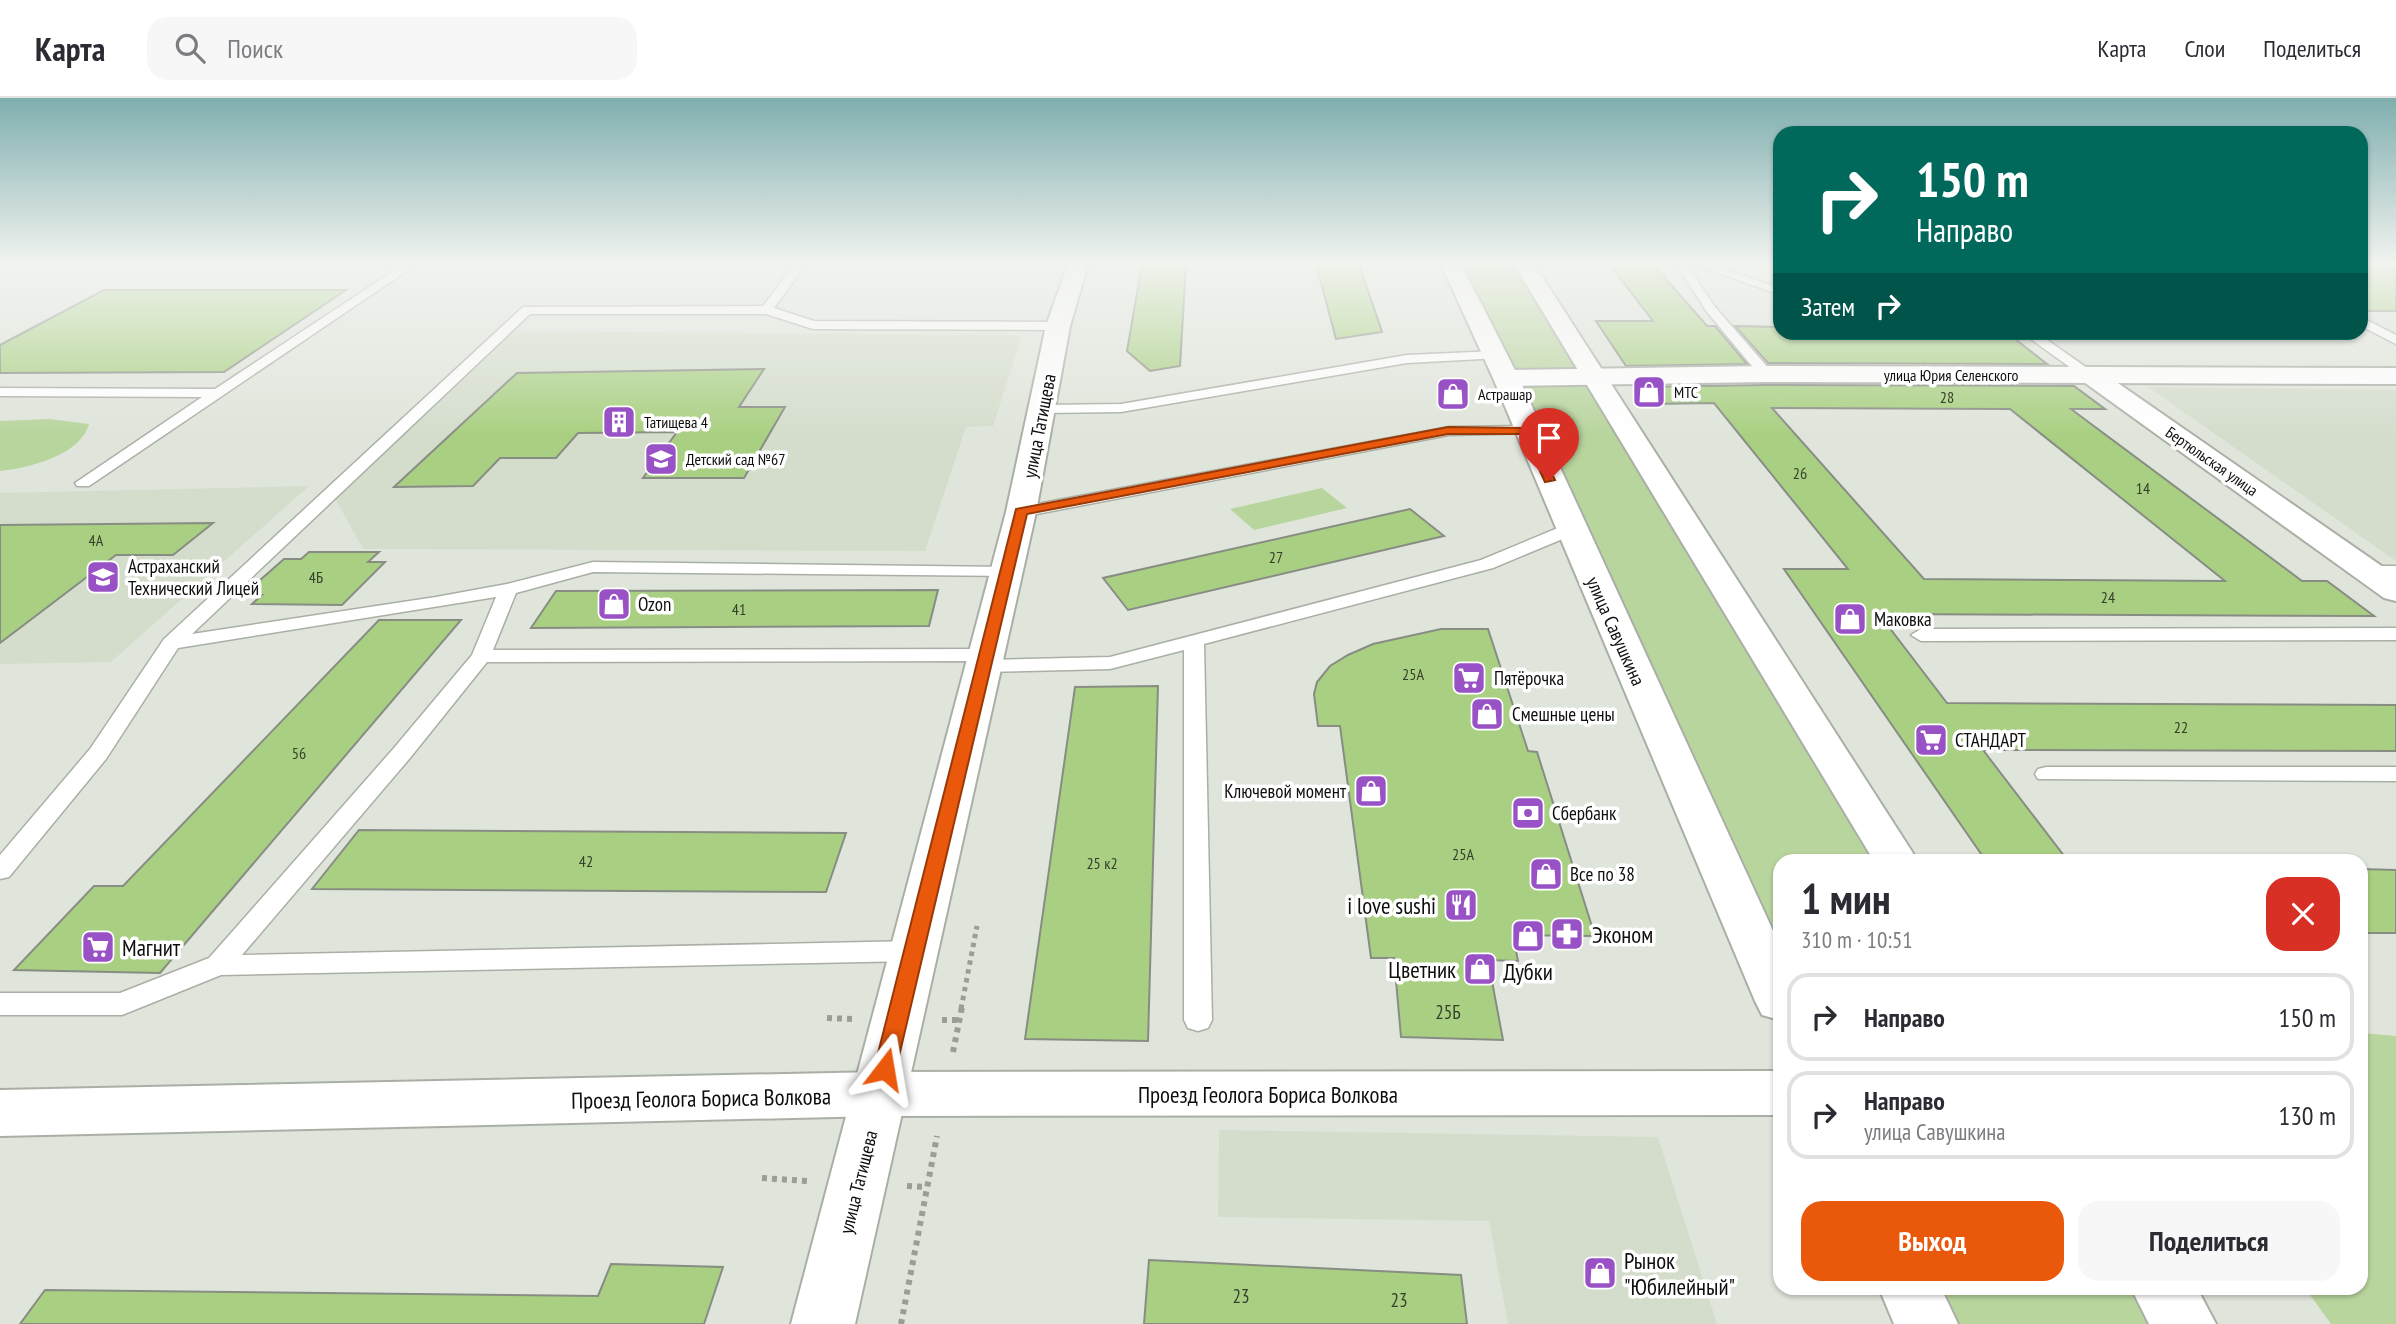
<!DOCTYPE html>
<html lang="ru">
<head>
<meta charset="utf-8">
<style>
	:root { --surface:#fff; --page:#f7f7f7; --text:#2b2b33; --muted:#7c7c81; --line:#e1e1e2; --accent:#ea580c }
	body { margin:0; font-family:"PT Sans Narrow",sans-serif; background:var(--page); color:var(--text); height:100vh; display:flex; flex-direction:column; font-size:26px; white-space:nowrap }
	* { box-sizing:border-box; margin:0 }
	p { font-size:23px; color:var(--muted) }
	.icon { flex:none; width:38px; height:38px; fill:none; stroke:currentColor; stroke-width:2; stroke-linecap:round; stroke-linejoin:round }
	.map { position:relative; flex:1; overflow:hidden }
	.side { position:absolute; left:1773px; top:756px; width:595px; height:441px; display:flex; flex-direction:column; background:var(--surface); border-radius:21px; box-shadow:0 2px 5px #0004 }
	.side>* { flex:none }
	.hud { position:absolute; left:1773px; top:28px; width:595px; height:214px; border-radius:21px; box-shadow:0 2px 5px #0004; background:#00695c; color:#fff; overflow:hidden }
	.pin { position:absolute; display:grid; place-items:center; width:60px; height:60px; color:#fff; margin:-72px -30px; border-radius:50% 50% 50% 0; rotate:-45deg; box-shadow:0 0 7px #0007 }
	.pin .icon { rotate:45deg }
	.me { position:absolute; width:77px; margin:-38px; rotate:14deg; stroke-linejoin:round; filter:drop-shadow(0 0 5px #0008) }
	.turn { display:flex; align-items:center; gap:24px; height:147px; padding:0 28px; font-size:32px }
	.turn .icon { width:91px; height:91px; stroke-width:2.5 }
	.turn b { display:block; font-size:49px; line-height:60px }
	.then { display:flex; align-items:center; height:66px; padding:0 28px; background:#0003; gap:14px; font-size:26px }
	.round { display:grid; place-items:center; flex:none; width:74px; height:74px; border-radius:21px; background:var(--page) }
	.head { display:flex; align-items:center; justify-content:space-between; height:119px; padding:0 28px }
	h1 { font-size:42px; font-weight:800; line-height:52px }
	.cta { display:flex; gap:14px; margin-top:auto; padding:14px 28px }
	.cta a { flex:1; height:80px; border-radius:21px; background:var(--accent); color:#fff; font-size:28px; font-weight:800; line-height:80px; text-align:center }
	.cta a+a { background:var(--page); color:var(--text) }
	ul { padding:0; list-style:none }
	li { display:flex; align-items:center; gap:21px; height:88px; margin:0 14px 10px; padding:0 14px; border:4px solid var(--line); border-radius:21px }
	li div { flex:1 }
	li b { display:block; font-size:26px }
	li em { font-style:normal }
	header { display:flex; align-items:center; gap:42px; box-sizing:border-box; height:98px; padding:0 35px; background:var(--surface); border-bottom:2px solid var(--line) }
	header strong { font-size:33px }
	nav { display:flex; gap:38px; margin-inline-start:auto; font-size:24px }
	.search { width:490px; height:63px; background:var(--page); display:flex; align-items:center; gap:18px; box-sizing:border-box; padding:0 24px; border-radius:21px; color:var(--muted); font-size:26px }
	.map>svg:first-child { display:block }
	.built { fill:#d4ddcc }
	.green { fill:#b9d59e }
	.building { fill:#a9d082; stroke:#888d84; stroke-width:2; fill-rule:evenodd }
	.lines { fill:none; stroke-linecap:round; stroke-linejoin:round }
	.service-casing { stroke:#aaafa6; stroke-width:3 }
	.minor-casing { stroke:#aaafa6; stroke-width:4 }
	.tertiary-casing { stroke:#aaafa6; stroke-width:4 }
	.secondary-casing { stroke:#aaafa6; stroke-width:4 }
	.trunk-casing { stroke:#aaafa6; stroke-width:4 }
	.path-far1 { stroke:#9a9e96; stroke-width:5; stroke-dasharray:4.5 4.5; stroke-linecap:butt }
	.path { stroke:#9a9e96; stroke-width:6; stroke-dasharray:5 5; stroke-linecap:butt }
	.service { fill:#fff; fill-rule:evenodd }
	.minor { fill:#fff; fill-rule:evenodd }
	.tertiary { fill:#fff; fill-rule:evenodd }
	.secondary { fill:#fff; fill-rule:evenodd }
	.trunk { fill:#fff; fill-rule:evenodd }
	.route { fill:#ea580c; stroke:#983908; stroke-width:2 }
	.labels { text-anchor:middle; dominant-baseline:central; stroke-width:7; stroke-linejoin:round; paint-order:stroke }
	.far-street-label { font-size:16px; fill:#0e0f0c; stroke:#fff }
	.far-poi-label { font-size:16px; fill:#0e0f0c; stroke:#fff; text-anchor:start }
	.number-label { font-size:16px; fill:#353f2a }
	.street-label { font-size:19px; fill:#0e0f0c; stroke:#fff }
	.poi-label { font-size:19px; fill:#0e0f0c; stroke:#fff; text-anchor:start }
	.near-number-label { font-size:19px; fill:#353f2a }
	.near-poi-label { font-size:23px; fill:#0e0f0c; stroke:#fff; text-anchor:start }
	.near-street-label { font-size:23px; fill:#0e0f0c; stroke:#fff }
</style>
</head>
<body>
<header>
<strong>Карта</strong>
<div class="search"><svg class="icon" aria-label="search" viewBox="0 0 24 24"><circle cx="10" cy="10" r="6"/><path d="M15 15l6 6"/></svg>Поиск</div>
<nav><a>Карта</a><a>Слои</a><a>Поделиться</a></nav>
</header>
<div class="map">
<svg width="2396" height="1226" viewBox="0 0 2396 1226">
	<rect width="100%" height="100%" fill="#e0e5db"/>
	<g class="built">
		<polygon points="510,233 1022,237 993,328 966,329 925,453 363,451 331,393"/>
		<polygon points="2148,289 2396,292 2396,463"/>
		<polygon points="309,388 111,564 0,566 0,395"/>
		<polygon points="1219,1032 1658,1039 1717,1226 1508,1226 1489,1123 1218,1119"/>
	</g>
	<g class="green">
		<polygon points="1451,166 1523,166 1896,763 1780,763 1780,901 1495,257"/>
		<path d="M49,321L89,326C81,357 29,370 0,373V323Z"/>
		<polygon points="1322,390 1347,410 1254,432 1230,411"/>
		<polygon points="2361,935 2396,938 2396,1226 2331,1226 2305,1190 2361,1190"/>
		<polygon points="1911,1190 2158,1190 2180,1226 1928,1226"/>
	</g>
	<g class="building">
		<polygon points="1142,166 1186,166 1180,268 1150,273 1127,253"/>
		<polygon points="1316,166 1359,166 1382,234 1336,241"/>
		<polygon points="1609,166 1653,166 1707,228 1715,228 1747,266 1626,268 1596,223 1653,223"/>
		<polygon points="2361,166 2383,166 2396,171 2396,213 2361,213"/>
		<polygon points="104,192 346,192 224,274 0,275 0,247"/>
		<polygon points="1735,228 1780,229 1780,234 2006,234 2047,266 1768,265"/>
		<polygon points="764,271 739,309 785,309 744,380 643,380 677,334 578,335 556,360 500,360 473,388 394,389 517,275"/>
		<path d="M1766,287L2074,288L2105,311H2071L2302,483H2327L2374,518L1879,516L1947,605L2396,607V653L1983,652L2068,763H1986L1784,471H1848L1714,305L1652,306L1641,289ZM1772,310L2010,311L2225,483L1924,481Z"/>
		<polygon points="1410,411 1444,438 1128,512 1103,480"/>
		<polygon points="213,425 173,457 116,457 0,545 0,427"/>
		<polygon points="309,454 379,454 368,464 385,464 342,507 252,506 262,497 243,497 284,461 301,461"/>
		<polygon points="938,492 929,528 531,530 556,493"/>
		<polygon points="379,522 461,522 160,875 14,872 94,788 123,788"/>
		<polygon points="1441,531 1488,531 1528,653 1537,654 1595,838 1513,837 1518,863 1488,862 1503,942 1401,939 1394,860 1371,860 1340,628 1318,628 1314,596 1317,584 1330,568 1348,557 1373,546"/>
		<polygon points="1158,588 1148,943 1025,941 1075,589"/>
		<polygon points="359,732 846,735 826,794 312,791"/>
		<polygon points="2361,771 2396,772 2396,835 2361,835"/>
		<polygon points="1149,1162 1461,1177 1467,1226 1144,1226"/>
		<polygon points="611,1166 723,1169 704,1226 20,1226 45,1192 598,1198"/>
	</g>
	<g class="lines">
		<defs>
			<g id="service">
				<polygon points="404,166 417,166 89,388 77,388 75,385 202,299 0,298 0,290 215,291"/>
				<polygon points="795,166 806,166 774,210 814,223 1058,224 1064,228 1058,232 813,231 766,216 530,216 192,536 436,499 507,486 593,464 1006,469 1015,474 1012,478 593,474 516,495 493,552 986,551 993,553 996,557 990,562 1110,559 1481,462 1565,427 1577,427 1580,431 1577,435 1493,470 1204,546 1212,922 1208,930 1198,933 1188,930 1184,922 1184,552 1110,571 984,574 977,572 974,568 980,563 487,564 410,660 242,857 914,843 923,846 927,853 923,860 914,863 221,877 122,917 0,917 0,895 120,895 209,860 394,650 472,557 496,499 178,550 106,661 9,779 0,781 0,757 90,651 164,541 523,209 763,208"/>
				<polygon points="1676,166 1686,166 1715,209 1771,273 1771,279 1761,279 1707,214"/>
				<polygon points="1693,166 1708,166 1780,190 1780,197"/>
				<polygon points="2361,219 2396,237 2396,246 2361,228"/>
				<polygon points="2021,234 2036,234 2097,277 2095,280 2085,280"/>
				<polygon points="1495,253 1500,254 1500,260 1407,265 1121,314 1043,315 1036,311 1043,307 1121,306 1407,257"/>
				<polygon points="1527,328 1532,329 1534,332 1532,335 1449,337 1021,419 1013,414 1021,409 1449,329"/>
				<polygon points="2368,468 2396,468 2396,478 2362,477 2359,473 2362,469"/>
				<polygon points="2396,530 2396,542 1921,543 1911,537 1921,531"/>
				<polygon points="2046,669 2396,669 2396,683 2038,681 2035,676 2038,671"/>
			</g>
			<polygon id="minor" points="2090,269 2099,272 2396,478 2396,503 2384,500 2081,282 2077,277 2081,272"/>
			<g id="tertiary">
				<polygon points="1766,268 2396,270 2396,286 1766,284 1506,288 1497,285 1493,280 1497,275 1506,272"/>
				<polygon points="1780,973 1780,1017 879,1018 0,1038 0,992 879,974"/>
			</g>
			<polygon id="secondary" points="1068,166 1088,166 1070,228 1036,414 855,1226 791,1226 1006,414 1046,228"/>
			<g id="trunk">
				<polygon points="1441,166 1461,166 1519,280 1780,848 1780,922 1762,917 1755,903 1493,280"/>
				<polygon points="1514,166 1534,166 1918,763 1874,763"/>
				<polygon points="1879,1190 1941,1190 1958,1226 1894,1226"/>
				<polygon points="2131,1190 2197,1190 2216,1226 2149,1226"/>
			</g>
		</defs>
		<use href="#service" class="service-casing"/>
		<use href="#minor" class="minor-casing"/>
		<use href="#tertiary" class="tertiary-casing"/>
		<use href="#secondary" class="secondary-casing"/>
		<use href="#trunk" class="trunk-casing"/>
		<polyline class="path-far1" points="961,911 977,828"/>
		<g class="path">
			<polyline points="827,920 853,921"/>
			<polyline points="942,922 959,922"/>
			<polyline points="953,954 962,909"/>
			<polyline points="762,1080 807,1083"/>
			<polyline points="907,1088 927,1089"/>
			<polyline points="901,1226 937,1038"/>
		</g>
		<use href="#service" class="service"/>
		<use href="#minor" class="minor"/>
		<use href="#tertiary" class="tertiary"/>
		<use href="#secondary" class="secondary"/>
		<use href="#trunk" class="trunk"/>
	</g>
	<linearGradient id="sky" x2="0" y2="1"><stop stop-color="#7faeaf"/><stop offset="0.49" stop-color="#f1f3ef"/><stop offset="1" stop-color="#f1f3ef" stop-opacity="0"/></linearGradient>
	<rect width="2396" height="337" fill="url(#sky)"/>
	<polygon class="route" points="1448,329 1531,330 1555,382 1545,384 1523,336 1448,336 1027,416 896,971 893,978 885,980 877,978 874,971 1016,411"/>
	<defs>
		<symbol id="shop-square" viewBox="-11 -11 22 22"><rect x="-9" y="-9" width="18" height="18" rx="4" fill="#9952c6" stroke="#fff"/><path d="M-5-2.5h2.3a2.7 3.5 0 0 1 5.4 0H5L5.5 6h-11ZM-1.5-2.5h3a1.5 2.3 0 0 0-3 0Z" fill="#fff"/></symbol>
		<symbol id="building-square" viewBox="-11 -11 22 22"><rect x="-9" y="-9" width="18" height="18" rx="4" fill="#9952c6" stroke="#fff"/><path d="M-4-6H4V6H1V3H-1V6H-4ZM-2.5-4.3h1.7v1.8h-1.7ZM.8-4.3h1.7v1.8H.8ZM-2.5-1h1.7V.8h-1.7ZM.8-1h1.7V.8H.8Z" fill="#fff"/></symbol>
		<symbol id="school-square" viewBox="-11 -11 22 22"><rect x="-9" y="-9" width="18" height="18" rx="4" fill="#9952c6" stroke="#fff"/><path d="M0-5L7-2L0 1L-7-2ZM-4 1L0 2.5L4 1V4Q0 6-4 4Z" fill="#fff"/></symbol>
		<symbol id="supermarket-square" viewBox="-11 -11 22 22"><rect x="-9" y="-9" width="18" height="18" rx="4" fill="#9952c6" stroke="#fff"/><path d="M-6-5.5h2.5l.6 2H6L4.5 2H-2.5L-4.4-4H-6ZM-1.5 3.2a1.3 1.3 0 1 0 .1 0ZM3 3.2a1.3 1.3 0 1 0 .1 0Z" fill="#fff"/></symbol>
		<symbol id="bank-square" viewBox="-11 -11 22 22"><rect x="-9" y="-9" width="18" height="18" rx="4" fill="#9952c6" stroke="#fff"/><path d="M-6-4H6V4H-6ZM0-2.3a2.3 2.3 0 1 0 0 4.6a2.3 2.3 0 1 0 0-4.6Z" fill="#fff"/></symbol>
		<symbol id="restaurant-square" viewBox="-11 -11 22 22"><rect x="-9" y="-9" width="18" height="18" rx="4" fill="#9952c6" stroke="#fff"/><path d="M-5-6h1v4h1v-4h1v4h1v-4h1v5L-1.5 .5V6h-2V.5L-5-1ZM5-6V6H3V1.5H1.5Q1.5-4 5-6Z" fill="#fff"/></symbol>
		<symbol id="pharmacy-square" viewBox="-11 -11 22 22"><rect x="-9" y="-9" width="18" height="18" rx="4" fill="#9952c6" stroke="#fff"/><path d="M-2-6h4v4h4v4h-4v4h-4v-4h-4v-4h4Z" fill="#fff"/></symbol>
	</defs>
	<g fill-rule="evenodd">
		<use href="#shop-square" x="1630" y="275" width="38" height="38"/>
		<use href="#shop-square" x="1434" y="277" width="38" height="38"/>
		<use href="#building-square" x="600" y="305" width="38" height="38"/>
		<use href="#school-square" x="642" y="342" width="38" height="38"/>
		<use href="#school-square" x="84" y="460" width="38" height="38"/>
		<use href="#shop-square" x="595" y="487" width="38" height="38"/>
		<use href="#shop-square" x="1831" y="502" width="38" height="38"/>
		<use href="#supermarket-square" x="1450" y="561" width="38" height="38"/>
		<use href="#shop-square" x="1468" y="597" width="38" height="38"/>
		<use href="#supermarket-square" x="1912" y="623" width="38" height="38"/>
		<use href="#shop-square" x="1352" y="674" width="38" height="38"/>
		<use href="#bank-square" x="1509" y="696" width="38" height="38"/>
		<use href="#shop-square" x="1527" y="757" width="38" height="38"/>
		<use href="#restaurant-square" x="1442" y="788" width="38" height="38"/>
		<use href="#pharmacy-square" x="1548" y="817" width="38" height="38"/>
		<use href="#shop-square" x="1509" y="819" width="38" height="38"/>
		<use href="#supermarket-square" x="79" y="830" width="38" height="38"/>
		<use href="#shop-square" x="1461" y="852" width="38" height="38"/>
		<use href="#shop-square" x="1581" y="1156" width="38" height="38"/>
	</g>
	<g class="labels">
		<g class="far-street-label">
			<text x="1951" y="277">улица Юрия Селенского</text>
			<text transform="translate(2212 363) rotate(35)">Бертюльская улица</text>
		</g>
		<g class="far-poi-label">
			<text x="1674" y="294">МТС</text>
			<text x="1478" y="296">Астрашар</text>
			<text x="644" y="324">Татищева 4</text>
			<text x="686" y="361">Детский сад №67</text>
		</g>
		<g class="number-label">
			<text x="1947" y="299">28</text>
			<text x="1800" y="375">26</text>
			<text x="2143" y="390">14</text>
			<text x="96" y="442">4А</text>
			<text x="1276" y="459">27</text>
			<text x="316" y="479">4Б</text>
			<text x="2108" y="499">24</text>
			<text x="739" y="511">41</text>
			<text x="1413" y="576">25А</text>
			<text x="2181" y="629">22</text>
			<text x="299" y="655">56</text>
			<text x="1463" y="756">25А</text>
			<text x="586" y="763">42</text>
			<text x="1102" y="765">25 к2</text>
		</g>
		<g class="street-label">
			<text transform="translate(1039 328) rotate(-79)">улица Татищева</text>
			<text transform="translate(1616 533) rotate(66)">улица Савушкина</text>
			<text transform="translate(858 1084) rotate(-76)">улица Татищева</text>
		</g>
		<g class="poi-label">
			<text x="128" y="468">Астраханский<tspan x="128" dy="22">Технический Лицей</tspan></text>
			<text x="638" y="506">Ozon</text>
			<text x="1874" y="521">Маковка</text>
			<text x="1494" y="580">Пятёрочка</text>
			<text x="1512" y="616">Смешные цены</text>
			<text x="1955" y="642">СТАНДАРТ</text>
			<text x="1346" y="693" text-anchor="end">Ключевой момент</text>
			<text x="1552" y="715">Сбербанк</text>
			<text x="1570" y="776">Все по 38</text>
		</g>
		<g class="near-number-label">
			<text x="1448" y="914">25Б</text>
			<text x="1241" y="1198">23</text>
			<text x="1399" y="1202">23</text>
		</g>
		<g class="near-poi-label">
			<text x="1436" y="807" text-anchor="end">i love sushi</text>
			<text x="1592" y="836">Эконом</text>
			<text x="122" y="849">Магнит</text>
			<text x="1456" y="871" text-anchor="end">Цветник</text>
			<text x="1528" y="873" text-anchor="middle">Дубки</text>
			<text x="1624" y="1162">Рынок<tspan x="1624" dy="26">"Юбилейный"</tspan></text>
		</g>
		<g class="near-street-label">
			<text x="1268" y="996">Проезд Геолога Бориса Волкова</text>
			<text transform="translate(701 1000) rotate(-1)">Проезд Геолога Бориса Волкова</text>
		</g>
	</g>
</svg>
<div class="pin" style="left:1549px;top:382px;background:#d93025"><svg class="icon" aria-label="arrive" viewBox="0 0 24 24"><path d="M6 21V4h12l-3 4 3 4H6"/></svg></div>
<svg class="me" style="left:885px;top:971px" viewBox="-20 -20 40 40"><path d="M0-17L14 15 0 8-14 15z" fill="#ea580c" stroke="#fff" stroke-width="4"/></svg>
<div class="hud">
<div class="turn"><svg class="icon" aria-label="right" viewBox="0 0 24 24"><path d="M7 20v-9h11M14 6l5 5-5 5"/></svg><div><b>150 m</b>Направо</div></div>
<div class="then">Затем<svg class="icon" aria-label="right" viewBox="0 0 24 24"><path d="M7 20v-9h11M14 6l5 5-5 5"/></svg></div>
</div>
<section class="side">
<div class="head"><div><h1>1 мин</h1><p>310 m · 10:51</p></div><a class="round" style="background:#d93025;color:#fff"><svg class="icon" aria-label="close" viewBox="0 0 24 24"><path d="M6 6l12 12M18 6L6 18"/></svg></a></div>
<ul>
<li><svg class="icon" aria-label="right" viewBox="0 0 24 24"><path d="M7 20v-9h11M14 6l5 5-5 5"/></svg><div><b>Направо</b></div><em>150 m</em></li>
<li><svg class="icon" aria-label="right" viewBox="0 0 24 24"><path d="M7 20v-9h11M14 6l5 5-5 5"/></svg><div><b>Направо</b><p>улица Савушкина</p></div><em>130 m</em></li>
</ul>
<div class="cta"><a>Выход</a><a>Поделиться</a></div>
</section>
</div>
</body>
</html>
